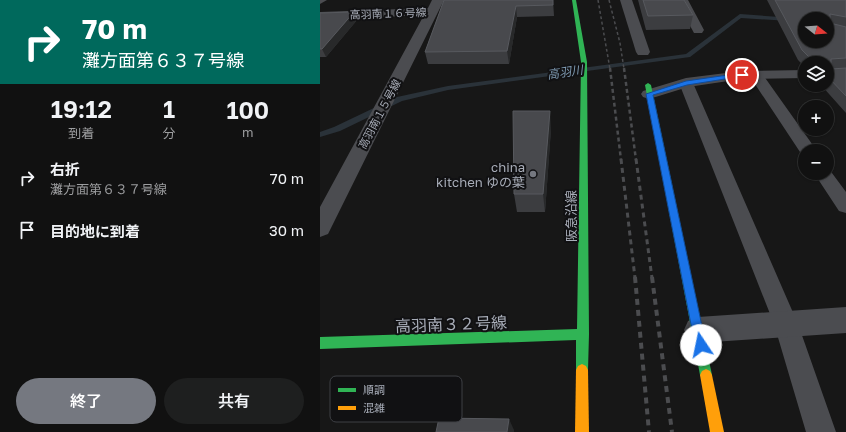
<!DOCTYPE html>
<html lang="ja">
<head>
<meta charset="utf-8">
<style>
	:root { --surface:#111; --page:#1e1f1f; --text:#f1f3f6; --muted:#9c9d9f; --line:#303131; --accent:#757880 }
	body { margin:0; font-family:"Golos Text","Noto Sans JP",sans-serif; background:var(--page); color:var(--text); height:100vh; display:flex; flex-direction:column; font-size:15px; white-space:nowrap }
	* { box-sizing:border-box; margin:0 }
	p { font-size:13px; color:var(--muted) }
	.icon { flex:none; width:22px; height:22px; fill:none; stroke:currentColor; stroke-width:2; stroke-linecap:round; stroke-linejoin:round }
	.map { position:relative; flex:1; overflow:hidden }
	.sheet { display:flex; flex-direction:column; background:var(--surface); width:320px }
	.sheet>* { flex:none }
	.top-card { background:#00695c; color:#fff; overflow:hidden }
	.needle { width:26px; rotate:107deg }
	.tools { position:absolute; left:478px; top:12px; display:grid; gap:8px }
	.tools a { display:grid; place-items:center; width:36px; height:36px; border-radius:50%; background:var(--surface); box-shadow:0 1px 3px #0004,0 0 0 1px var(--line); font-size:20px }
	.pin { position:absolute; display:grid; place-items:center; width:34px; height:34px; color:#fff; margin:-17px; border:2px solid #fff; border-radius:50%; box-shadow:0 1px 4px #0007 }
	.me { position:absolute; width:44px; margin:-22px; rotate:349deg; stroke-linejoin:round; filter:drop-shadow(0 0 3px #0008) }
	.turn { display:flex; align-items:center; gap:14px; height:84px; padding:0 16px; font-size:18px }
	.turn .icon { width:52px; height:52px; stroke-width:2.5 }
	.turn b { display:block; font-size:28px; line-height:34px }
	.eta { display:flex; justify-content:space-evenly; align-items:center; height:68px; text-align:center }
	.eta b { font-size:24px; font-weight:600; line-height:28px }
	.button { display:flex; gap:8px; margin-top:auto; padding:8px 16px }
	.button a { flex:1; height:46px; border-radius:24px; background:var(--accent); color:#fff; font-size:16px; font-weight:600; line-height:46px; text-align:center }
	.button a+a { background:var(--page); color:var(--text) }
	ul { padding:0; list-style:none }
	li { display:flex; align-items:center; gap:12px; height:52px; padding:0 16px }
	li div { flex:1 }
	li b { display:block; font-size:15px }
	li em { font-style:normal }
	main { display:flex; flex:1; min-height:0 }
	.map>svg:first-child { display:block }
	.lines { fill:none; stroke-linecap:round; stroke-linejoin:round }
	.stream { fill:#2a3239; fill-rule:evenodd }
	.lane { fill:#4b4c50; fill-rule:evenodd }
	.street { fill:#4b4c50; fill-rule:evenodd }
	.fast { fill:#30b455; fill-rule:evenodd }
	.slow { fill:#ff9f0a; fill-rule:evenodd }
	.rail-far3 { stroke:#4b4c4f; stroke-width:1.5; stroke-dasharray:3 2.5; stroke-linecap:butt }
	.rail-far2 { stroke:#4b4c4f; stroke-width:2.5; stroke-dasharray:4 3; stroke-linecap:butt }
	.rail-far1 { stroke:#4b4c4f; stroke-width:3; stroke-dasharray:5 4; stroke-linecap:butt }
	.rail { stroke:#4b4c4f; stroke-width:4; stroke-dasharray:6 5; stroke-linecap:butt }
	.wall { fill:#3c3d40 }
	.shaded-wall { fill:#28292a }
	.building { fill:#48494d; stroke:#57595e; fill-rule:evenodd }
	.route { fill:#1a73e8; stroke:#114b97 }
	.poi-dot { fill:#757880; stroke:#111113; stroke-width:1.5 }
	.labels { text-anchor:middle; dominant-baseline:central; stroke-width:4; stroke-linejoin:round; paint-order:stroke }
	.far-street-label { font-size:11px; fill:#a8adb8; stroke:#111113 }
	.far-water-label { font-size:12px; font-style:italic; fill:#7f9bb3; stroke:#111113 }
	.poi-label { font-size:13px; fill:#a8adb8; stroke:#111113; text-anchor:end }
	.street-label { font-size:13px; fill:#a8adb8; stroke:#111113 }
	.near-street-label { font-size:16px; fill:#a8adb8; stroke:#111113 }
	.key { fill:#111113; stroke:#3e4045; stroke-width:1 }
	.key-label { font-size:11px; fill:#a8adb8 }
</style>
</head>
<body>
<main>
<section class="sheet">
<div class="top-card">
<div class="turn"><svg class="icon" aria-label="right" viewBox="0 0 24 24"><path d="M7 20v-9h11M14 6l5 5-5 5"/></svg><div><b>70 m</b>灘方面第６３７号線</div></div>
</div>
<div class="eta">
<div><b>19:12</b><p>到着</p></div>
<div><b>1</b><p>分</p></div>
<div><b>100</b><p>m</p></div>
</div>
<ul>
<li><svg class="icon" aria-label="right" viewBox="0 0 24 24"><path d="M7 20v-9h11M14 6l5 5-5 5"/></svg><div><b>右折</b><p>灘方面第６３７号線</p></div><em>70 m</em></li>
<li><svg class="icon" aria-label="arrive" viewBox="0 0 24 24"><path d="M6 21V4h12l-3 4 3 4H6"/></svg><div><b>目的地に到着</b></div><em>30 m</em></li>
</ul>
<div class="button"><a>終了</a><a>共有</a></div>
</section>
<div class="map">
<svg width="526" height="432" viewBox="0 0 526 432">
	<rect width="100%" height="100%" fill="#171717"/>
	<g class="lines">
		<polygon class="stream" points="420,14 487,19 485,19 485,22 421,18 370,57 128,90 82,101 20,131 0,137 0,132 14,127 77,97 128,86 366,54"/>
		<g class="lane">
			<polygon points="436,71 441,72 497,151 485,151 485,156 482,155 429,75 431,72"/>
			<polygon points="366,79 371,80 373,83 478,324 516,432 486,432 454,324 359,83 361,80"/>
			<polygon points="507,168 509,169 526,192 526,213 519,211 494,173 507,173"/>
		</g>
		<g class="street">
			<polygon points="0,0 7,0 0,4"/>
			<polygon points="112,0 124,0 11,228 8,234 0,237 0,207 104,15 0,20 0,12 108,8"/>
			<polygon points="300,0 312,0 330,52 328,55 318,55 316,52"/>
			<polygon points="356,0 368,0 384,30 382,33 374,33"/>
			<polygon points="485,70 485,78 422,79 368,87 329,99 323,97 321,94 323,91 366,78 422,71"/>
			<polygon points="526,307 526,333 378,343 368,339 364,330 368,321 378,317"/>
		</g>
		<g class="fast">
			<polygon points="252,0 256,0 267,62 269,334 268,370 266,374 262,376 258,374 256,370 256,340 0,349 0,337 257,329 261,62"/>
			<polygon points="328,83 331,85 392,375 390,379 386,381 382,379 380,375 325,85"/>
		</g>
		<g class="slow">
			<polygon points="262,364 266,366 268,370 269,432 255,432 256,370 258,366"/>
			<polygon points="386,369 390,371 392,375 404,432 390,432 380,375 382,371"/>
		</g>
		<g class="rail-far3">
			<polyline points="278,0 290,69"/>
			<polyline points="289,0 300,43 304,69"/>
		</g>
		<g class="rail-far2">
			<polyline points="290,68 301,160"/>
			<polyline points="304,68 316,160"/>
		</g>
		<g class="rail-far1">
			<polyline points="301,159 315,278"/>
			<polyline points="316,159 332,278"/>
		</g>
		<g class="rail">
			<polyline points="315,277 329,432"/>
			<polyline points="332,277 352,432"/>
		</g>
	</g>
	<g class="wall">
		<polygon points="124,0 233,0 234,16 197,17 189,64 108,64 105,52"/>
		<polygon points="318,0 364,0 373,15 370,29 326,30"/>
		<polygon points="447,0 526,0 526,113 501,85 507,85 507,63 485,63 485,67 478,60"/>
		<polygon points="34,12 37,20 6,57 0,57 0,13"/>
		<polygon points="231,129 225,212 197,212 194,194"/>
	</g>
	<g class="shaded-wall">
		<polygon points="196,6 197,17 189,64 187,51"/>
		<polygon points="34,12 37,20 6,57 2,49"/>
		<polygon points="230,111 231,129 225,212 223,194"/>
		<polygon points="189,419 194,430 194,432 187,432"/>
	</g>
	<g class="building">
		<polygon points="124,0 233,0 233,5 196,6 187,51 105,52"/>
		<polygon points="323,0 364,0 373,15 328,16"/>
		<path d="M455,0H526V17L510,14V23L526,27V58L511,59V69L526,68V96L507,76V63H495L482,50ZM485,19H507V41H485Z"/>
		<polygon points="34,12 2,49 0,49 0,13"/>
		<polygon points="193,111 230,111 223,194 194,194"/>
		<polygon points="119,418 189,419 187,432 116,432"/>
	</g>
	<polygon class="route" points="422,73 425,75 424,76 367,85 333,95 386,345 385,349 381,351 376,349 375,345 326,94 366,81"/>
	<circle class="poi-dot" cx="213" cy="174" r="4"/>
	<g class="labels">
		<g class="far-street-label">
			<text transform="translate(68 13) rotate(-2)">高羽南１６号線</text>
			<text transform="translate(59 114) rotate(-62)">高羽南１５号線</text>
		</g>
		<g class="far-water-label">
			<text transform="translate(245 72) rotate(-8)">高羽川</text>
		</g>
		<g class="poi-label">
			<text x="205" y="167">china<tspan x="205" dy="15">kitchen ゆの葉</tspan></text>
		</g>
		<g class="street-label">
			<text transform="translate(251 216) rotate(-90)">阪急沿線</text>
		</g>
		<g class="near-street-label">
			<text transform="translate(131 324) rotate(-2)">高羽南３２号線</text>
		</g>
	</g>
	<rect x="10" y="376" width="132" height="46" rx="6" class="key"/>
	<rect x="18" y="388" width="18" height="4" fill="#30b455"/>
	<rect x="18" y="406" width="18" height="4" fill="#ff9f0a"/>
	<g class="key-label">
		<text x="43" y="394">順調</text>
		<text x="43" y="412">混雑</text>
	</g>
</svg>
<div class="tools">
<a><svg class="needle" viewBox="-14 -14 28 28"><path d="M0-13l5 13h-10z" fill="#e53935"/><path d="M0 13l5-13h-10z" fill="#9c9d9f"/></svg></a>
<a><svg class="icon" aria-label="layers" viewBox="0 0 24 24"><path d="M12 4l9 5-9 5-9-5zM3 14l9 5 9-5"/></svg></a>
<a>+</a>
<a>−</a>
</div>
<div class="pin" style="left:422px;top:75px;background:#d93025"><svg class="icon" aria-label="arrive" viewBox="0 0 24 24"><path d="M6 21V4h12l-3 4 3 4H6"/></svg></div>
<svg class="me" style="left:381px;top:345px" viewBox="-20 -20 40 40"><circle r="19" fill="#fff"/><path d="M0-13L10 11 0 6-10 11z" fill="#1a73e8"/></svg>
</div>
</main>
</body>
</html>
